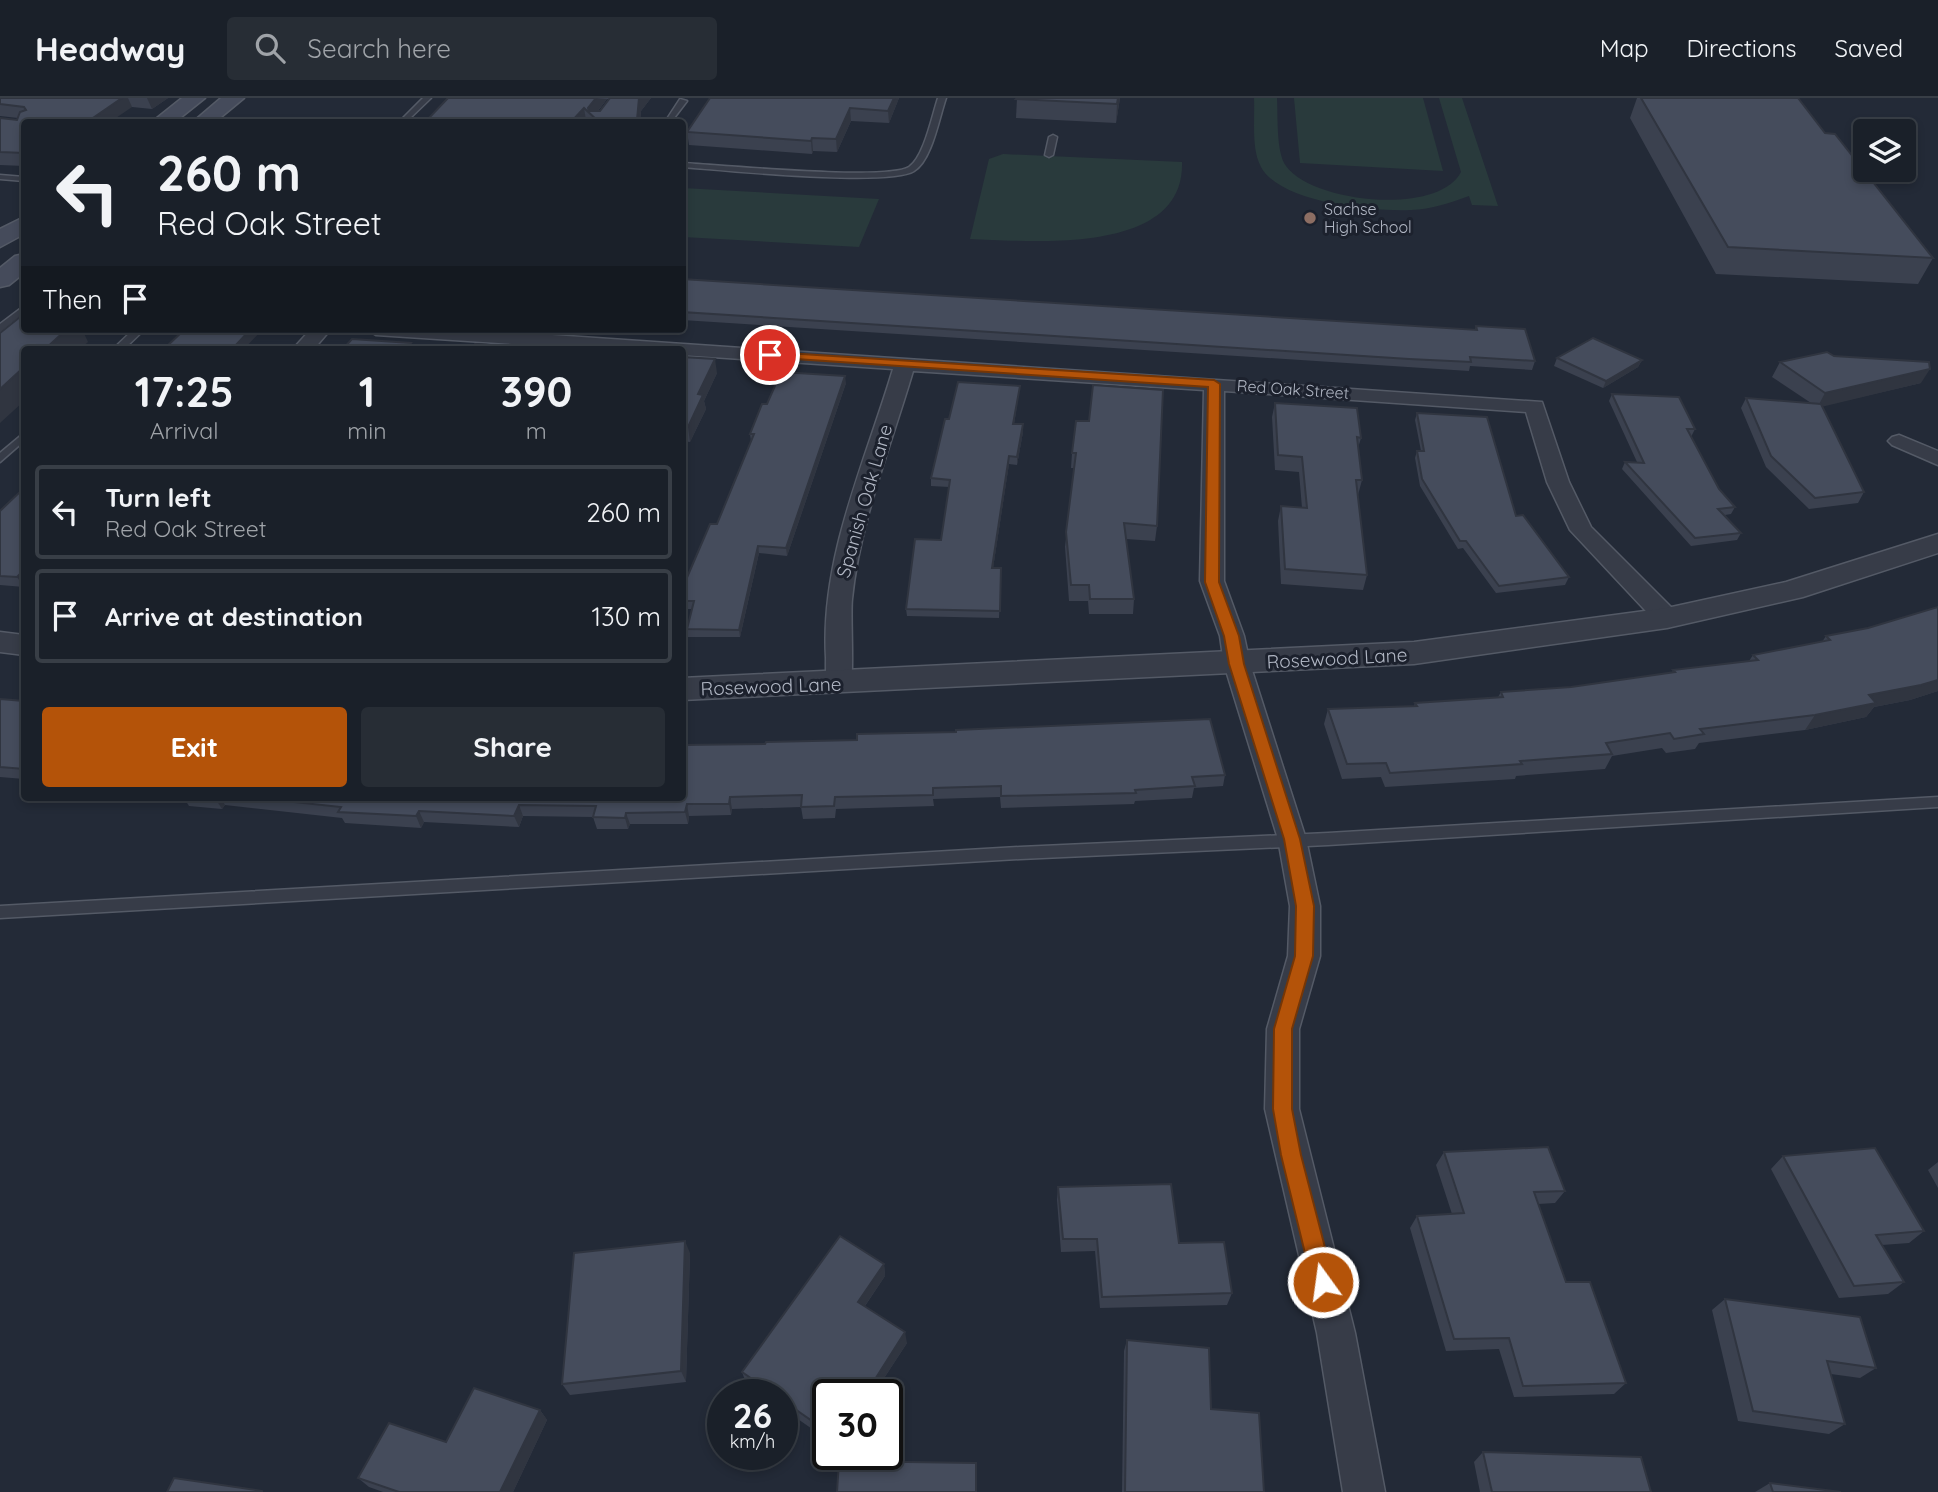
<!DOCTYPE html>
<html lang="en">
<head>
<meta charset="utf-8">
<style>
	:root { --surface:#1a2029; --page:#272d35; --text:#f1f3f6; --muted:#9fa3a8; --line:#383e46; --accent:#b45309 }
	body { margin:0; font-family:Quicksand,sans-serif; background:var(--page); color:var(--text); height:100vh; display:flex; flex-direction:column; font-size:26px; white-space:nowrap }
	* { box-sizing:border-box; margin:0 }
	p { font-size:23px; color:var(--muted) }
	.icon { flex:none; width:38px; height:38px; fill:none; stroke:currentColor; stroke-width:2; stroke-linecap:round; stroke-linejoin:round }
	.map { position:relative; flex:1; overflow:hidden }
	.sheet { position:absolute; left:21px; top:248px; width:665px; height:455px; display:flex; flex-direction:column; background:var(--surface); border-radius:7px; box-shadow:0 4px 10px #0003,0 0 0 2px var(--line) }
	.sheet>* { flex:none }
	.hud { position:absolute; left:21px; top:21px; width:665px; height:214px; border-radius:7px; box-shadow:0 4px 10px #0003,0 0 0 2px var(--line); background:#1a2029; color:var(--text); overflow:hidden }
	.fabs { position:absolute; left:1853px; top:21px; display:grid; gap:14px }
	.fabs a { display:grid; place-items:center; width:63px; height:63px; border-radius:7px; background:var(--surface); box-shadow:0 4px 10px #0003,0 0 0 2px var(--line); font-size:35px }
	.speed { position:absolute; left:707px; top:1281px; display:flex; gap:14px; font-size:35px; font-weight:700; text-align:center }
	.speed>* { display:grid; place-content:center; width:91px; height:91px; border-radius:50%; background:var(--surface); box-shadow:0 4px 10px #0003,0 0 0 2px var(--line); line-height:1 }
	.speed small { font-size:18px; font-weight:400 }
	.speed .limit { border:4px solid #111; border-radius:10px; background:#fff; color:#111 }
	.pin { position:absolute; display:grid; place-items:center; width:60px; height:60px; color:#fff; margin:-30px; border:4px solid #fff; border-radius:50%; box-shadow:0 2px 7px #0007 }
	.me { position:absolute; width:77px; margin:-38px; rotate:346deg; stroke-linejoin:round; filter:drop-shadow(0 0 5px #0008) }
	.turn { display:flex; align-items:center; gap:24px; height:147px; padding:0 21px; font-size:32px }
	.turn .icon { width:91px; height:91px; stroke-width:2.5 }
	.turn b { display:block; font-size:49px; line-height:60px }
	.then { display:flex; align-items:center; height:66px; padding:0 21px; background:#0003; gap:14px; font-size:26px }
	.eta { display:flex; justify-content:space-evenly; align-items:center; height:119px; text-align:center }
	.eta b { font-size:42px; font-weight:800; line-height:49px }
	.action { display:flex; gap:14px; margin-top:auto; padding:14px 21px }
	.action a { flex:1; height:80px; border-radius:7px; background:var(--accent); color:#fff; font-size:28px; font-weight:800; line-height:80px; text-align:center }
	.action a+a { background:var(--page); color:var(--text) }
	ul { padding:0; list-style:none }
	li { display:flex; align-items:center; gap:21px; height:94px; margin:0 14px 10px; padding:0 7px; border:4px solid var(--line); border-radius:7px }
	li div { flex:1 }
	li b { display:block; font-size:26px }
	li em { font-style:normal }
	header { display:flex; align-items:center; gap:42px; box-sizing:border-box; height:98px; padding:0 35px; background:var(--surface); border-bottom:2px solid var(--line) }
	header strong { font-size:33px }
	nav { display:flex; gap:38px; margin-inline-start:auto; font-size:24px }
	.search { width:490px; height:63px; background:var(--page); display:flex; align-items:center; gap:18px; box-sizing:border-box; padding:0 24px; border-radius:7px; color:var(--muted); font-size:26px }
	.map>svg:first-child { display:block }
	.green { fill:#293a3c }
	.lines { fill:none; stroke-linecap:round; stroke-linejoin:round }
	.service-casing { stroke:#545a66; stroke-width:3 }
	.minor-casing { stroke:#545a66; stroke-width:3 }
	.tertiary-casing { stroke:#545a66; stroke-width:3 }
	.secondary-casing { stroke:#545a66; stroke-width:3 }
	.service { fill:#373c48; fill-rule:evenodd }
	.minor { fill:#373c48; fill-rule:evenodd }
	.tertiary { fill:#373c48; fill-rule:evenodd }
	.secondary { fill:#454b5b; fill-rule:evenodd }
	.wall { fill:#3b414f; fill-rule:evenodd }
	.shaded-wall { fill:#303540 }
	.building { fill:#454c5c; stroke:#303540; stroke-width:2 }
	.route { fill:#b45309; stroke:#753606; stroke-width:2 }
	.education-dot { fill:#8d6e63; stroke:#1c212d; stroke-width:2.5 }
	.labels { text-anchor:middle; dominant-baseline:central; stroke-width:6; stroke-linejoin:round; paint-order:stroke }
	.far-poi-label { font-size:16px; fill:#b1b7c4; stroke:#1c212d; text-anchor:start }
	.far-street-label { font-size:16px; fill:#b1b7c4; stroke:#1c212d }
	.street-label { font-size:19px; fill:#b1b7c4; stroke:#1c212d }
</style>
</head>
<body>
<header>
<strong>Headway</strong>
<div class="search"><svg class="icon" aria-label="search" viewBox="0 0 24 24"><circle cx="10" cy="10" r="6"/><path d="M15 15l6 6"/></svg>Search here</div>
<nav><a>Map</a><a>Directions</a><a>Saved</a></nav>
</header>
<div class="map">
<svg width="1938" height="1394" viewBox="0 0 1938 1394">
	<rect width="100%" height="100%" fill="#232a37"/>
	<g class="green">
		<path d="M1254,0H1277C1278,17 1276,55 1286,68C1312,105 1439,118 1461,74L1439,0H1462L1498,108L1472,107L1469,98C1450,105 1432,111 1411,112C1375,114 1280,105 1261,69C1251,51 1255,21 1254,0Z"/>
		<polygon points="1294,0 1423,0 1443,73 1300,65"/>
		<path d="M1003,56L1182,64C1185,158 1032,143 970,141L989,61Z"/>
		<polygon points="683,90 879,101 859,149 683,139"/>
	</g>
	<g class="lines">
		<defs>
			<g id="service">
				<polygon points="423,0 431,0 406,24 399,24"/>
				<path d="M938,0H946C939,20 932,62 914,73C888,89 722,72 682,69V65C720,67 886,83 909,69C924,59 932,18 938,0Z"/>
				<polygon points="680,1 687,3 671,24 665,24"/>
				<polygon points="1053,37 1057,39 1053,57 1049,59 1045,57 1049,39"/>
				<polygon points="0,77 24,79 24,83 0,81"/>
				<polygon points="24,208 24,215 0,234 0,226"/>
				<polygon points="134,231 145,231 123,252 112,252"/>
				<polygon points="24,335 24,343 0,364 0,355"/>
				<polygon points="1938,699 1938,709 1328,747 1020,761 0,820 0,808 1020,749 1328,735"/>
			</g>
			<g id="minor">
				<polygon points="311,231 331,231 313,252 292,252"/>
				<path d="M366,231H462L1542,304L1569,384L1591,429L1676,514L1679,520L1676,526L1667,528L1658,526L1570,432L1547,384L1526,314L1224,293V483L1244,538L1250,566L1306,741L1320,808V858L1299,931V1011L1355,1235L1385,1394H1343L1317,1235L1265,1011L1267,931L1288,858L1290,808L1278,741L1224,566L1220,538L1200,483L1204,292L913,273C891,348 860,423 852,501C850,519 855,582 849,591L840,594L831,591C825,582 826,571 826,560C820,460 865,365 893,271L682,257V252H605L376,237Z"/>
				<polygon points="1899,337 1938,353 1938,367 1892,347 1888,343 1892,339"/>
			</g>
			<g id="tertiary">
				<polygon points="1938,436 1938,455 1803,499 1667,530 1414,566 682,602 682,580 1414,544 1667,510 1786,484"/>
				<polygon points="0,534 24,537 24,557 0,554"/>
			</g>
			<g id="secondary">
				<polygon points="182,0 205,0 175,24 152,24"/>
				<polygon points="221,0 244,0 215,24 193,24"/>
				<polygon points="24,119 24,136 0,149 0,131"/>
				<polygon points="24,156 24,175 9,187 0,189 0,170 15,158"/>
			</g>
		</defs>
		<use href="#service" class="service-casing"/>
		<use href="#minor" class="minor-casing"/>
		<use href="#tertiary" class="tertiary-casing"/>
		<use href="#secondary" class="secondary-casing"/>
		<use href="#service" class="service"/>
		<use href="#minor" class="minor"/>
		<use href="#tertiary" class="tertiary"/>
		<use href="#secondary" class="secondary"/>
	</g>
	<g class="wall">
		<polygon points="0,0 168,0 152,11 132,9 24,24 24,68 0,67 0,20 17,22 18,20 0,18"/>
		<path d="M448,0H651L641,13L640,24H589L586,22L584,24H427V22ZM607,1H609L600,13H598Z"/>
		<polygon points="710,0 899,0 889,25 851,23 837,54 813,53 812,56 689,47 687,34"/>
		<polygon points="1017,0 1120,0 1116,25 1016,20"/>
		<polygon points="1637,0 1798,0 1825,35 1933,160 1918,186 1716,176 1630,20"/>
		<polygon points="682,181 1475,232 1476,228 1535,263 1532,272 1470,268 1469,273 682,222"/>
		<polygon points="1834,258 1921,285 1822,308 1864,394 1858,405 1809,411 1766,369 1741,310 1746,300 1811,305 1772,279 1780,264"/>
		<polygon points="682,259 717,275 704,303 706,311 690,344 682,343"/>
		<polygon points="1557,260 1642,262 1638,269 1603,290 1554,268"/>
		<polygon points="846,285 787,458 759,455 740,539 688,539 687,531 692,511 682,511 682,491 717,426 751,343 750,336 767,306"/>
		<polygon points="1020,288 1014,326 1023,334 1017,367 1009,366 993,470 1001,470 999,520 907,518 906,511 941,442 949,389 931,388 931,380"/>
		<polygon points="1612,296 1695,331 1691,339 1719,391 1735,409 1731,416 1725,417 1741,435 1737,442 1691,448 1622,371 1625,364 1637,364 1609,303"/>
		<polygon points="1275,305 1361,340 1358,350 1362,382 1358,397 1367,477 1363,492 1281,486 1278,423 1281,408 1302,410 1299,374 1275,372 1272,319"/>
		<polygon points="1417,315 1516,418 1569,479 1565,487 1496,495 1463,450 1458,451 1420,388 1415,360 1417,353 1421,353 1415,322"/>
		<polygon points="1089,323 1157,428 1155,443 1126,441 1134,501 1133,516 1089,516 1088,503 1069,503 1065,449 1074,370 1071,370 1072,355"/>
		<polygon points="0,413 24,489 0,487"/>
		<polygon points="1938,509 1938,593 1910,602 1874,609 1866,619 1805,632 1699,645 1695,651 1666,655 1662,650 1612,658 1605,671 1516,678 1515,681 1385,689 1381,679 1342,681 1324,626 1328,611 1414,608 1415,605 1498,599 1501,594 1571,589 1672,575 1673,572 1749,563 1753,557 1822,544 1826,538 1868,530"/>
		<polygon points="0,601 24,603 24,681 0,679"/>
		<polygon points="1225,677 1223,688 1194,690 1192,700 1135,703 1134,706 1001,710 1000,699 933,701 934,708 836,711 835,720 803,721 801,709 732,711 731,717 689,718 688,726 630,726 628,731 597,731 593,719 523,718 519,729 424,724 421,730 345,725 342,720 225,707 222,711 189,708 184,700 682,700"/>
		<polygon points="88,700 131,700 128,704"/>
		<polygon points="1444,1054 1565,1093 1555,1105 1538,1106 1566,1184 1626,1285 1614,1296 1514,1299 1499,1251 1446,1253 1410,1130 1417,1118 1452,1116 1436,1067"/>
		<polygon points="1783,1058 1924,1133 1909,1145 1882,1147 1904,1184 1888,1196 1839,1200 1771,1071"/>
		<polygon points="1938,1064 1938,1090 1928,1072"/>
		<polygon points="1058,1089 1179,1145 1232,1195 1227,1207 1100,1210 1095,1153 1061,1154 1057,1102"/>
		<polygon points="690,1155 686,1284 570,1297 562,1286"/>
		<polygon points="884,1166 885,1178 865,1208 907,1245 873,1297 828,1297 828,1342 782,1310 782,1297 763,1297 746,1285 742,1274"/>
		<polygon points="1725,1201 1876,1270 1860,1280 1831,1276 1845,1326 1829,1336 1738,1323 1712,1212"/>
		<polygon points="1127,1242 1264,1394 1122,1394 1124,1253"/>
		<polygon points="540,1312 547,1322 513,1394 383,1394 369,1389 358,1380 446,1344"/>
		<polygon points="1483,1354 1651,1394 1480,1394 1474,1364"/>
		<polygon points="1770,1385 1841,1394 1755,1394"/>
	</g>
	<g class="shaded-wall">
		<polygon points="122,0 128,0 132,9 110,24 87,24"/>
		<polygon points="147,0 168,0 152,11"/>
		<polygon points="596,0 607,1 593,19 589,15 588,10"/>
		<polygon points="639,0 651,0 641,13 640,24 629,24"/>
		<polygon points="894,0 899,0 889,25 888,13"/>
		<polygon points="1118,0 1120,0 1116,25 1117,6"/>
		<polygon points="584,10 586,22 584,24 571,24"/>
		<polygon points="850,10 851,23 837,54 836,41"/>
		<polygon points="812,40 813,53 812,56 811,43"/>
		<polygon points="67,231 82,231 88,244 79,252 44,252"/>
		<polygon points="251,231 263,231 243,252 235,252 234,249"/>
		<polygon points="411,245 413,252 406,252"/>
		<polygon points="715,261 717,275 704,303 706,311 690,344 688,329 698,296"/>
		<polygon points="1642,262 1638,269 1603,290 1606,283"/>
		<polygon points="24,269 24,303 0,325 0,291"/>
		<polygon points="1930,271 1921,285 1817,310 1825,295"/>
		<polygon points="845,278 846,285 787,458 786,450"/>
		<polygon points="1023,326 1023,334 1017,367 1017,359"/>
		<polygon points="1009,358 1009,366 992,477 992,470"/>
		<polygon points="758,448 759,455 740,539 739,532"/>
		<polygon points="24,472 24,489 17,479"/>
		<polygon points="1938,582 1938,593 1910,602 1874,609 1866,619 1805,632 1815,617 1869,597"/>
		<polygon points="730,699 732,711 731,717 729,706"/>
		<polygon points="215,700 221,700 225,707 222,711"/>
		<polygon points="687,706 689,718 688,726 685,714"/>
		<polygon points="519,707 523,718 519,729 514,718"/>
		<polygon points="419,713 424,724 421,730 416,718"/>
		<polygon points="626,715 630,726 628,731 625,720"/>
		<polygon points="685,1143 690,1155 686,1284 681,1273"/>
		<polygon points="884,1166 885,1178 860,1215 858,1204"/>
		<polygon points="905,1234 907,1245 873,1297 865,1297"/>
		<polygon points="540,1312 547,1322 513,1394 500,1394"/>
	</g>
	<g class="building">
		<polygon points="0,0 122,0 87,24 24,24 24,55 0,54 0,20 17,22 20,14 26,12 24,9 0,6"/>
		<polygon points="448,0 596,0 588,10 589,13 600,13 610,0 639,0 637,22 629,24 599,24 584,10 571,24 500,24 427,22"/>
		<polygon points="710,0 894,0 888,13 850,10 836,41 812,40 811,43 687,34"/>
		<polygon points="1017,0 1118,0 1117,6 1016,1"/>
		<polygon points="1641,0 1798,0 1825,35 1835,36 1933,160 1728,149"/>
		<polygon points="682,181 1477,232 1476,228 1525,231 1535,263 1470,259 1471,264 1409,261 682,214"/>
		<polygon points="20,219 24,219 24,231 67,231 44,252 24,252 24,269 0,291 0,235"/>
		<polygon points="185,231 251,231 234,249 239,249 236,252 163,252"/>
		<polygon points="1593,240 1642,262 1606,283 1557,260"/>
		<polygon points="352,241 411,245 406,252 342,252"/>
		<polygon points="475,246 542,251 541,252 471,252"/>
		<polygon points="1827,254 1834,258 1929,264 1930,271 1825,295 1780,264"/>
		<polygon points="682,259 715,261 698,296 703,297 688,329 682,328"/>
		<polygon points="781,274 845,278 786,450 758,448 739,532 687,531 694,503 682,503 682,491 710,426 717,426 754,336 750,336 762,306 767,306"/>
		<polygon points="958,284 1020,288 1013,326 1023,326 1017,359 1009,358 992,470 1001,470 1000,513 906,511 915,441 941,442 950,382 931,380 945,321 949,321"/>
		<polygon points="1093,287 1163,292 1157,428 1124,425 1134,501 1090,501 1089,487 1071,487 1066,434 1076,355 1072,355 1076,323 1089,323"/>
		<polygon points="1612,296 1679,299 1695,331 1687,331 1719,391 1735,409 1718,411 1741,435 1695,440 1625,364 1644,365"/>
		<polygon points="1746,300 1821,306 1864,394 1815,400 1771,358"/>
		<polygon points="1275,305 1357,310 1361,340 1357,339 1362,382 1356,382 1367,477 1285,471 1281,408 1307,410 1302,359 1278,357"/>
		<polygon points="1417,315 1487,319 1516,418 1523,417 1569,479 1499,488 1466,443 1460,443 1422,381 1417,353 1424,353"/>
		<polygon points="24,390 24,472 17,479 0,478 0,413"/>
		<polygon points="1938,509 1938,582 1921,587 1869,597 1876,605 1815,617 1700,631 1704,636 1674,641 1670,635 1606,645 1612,656 1520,663 1522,666 1390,675 1386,665 1347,666 1328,611 1417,608 1415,605 1503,599 1501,594 1571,589 1675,574 1673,572 1758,562 1753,557 1830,542 1826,538 1868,530"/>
		<polygon points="0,601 24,603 24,671 0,669"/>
		<polygon points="1210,621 1225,677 1192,679 1195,688 1135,692 1136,695 1001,698 1001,688 933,690 933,697 835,699 834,708 801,709 802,697 730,699 729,706 687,706 685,714 626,715 625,720 593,719 596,708 519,707 514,718 419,713 416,718 338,714 341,709 257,700 682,700 682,647 765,646 766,644 857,642 857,636 956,634 956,632"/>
		<polygon points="1548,1049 1565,1093 1534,1094 1566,1184 1590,1184 1626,1285 1523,1288 1509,1240 1454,1241 1417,1118 1464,1115 1444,1054"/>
		<polygon points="1875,1050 1924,1133 1876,1137 1904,1184 1854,1188 1783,1058"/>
		<polygon points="1171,1086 1179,1145 1224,1144 1232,1195 1102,1199 1097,1141 1063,1141 1058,1089"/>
		<polygon points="840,1138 884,1166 858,1204 905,1234 865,1297 828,1297 828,1334 782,1302 782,1297 775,1297 742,1274"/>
		<polygon points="685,1143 681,1273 562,1286 574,1155"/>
		<polygon points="1725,1201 1860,1219 1876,1270 1827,1263 1845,1326 1753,1313"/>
		<polygon points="1127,1242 1209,1250 1211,1311 1259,1315 1264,1394 1125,1394"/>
		<polygon points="474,1290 540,1312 500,1394 399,1394 358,1380 389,1325 446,1344"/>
		<polygon points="1483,1354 1641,1359 1651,1394 1492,1394"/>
		<polygon points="839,1363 976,1365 976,1394 837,1394"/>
		<polygon points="174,1380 262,1393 262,1394 167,1394"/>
		<polygon points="1770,1385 1841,1394 1773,1394"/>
	</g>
	<polygon class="route" points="770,254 1214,282 1220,286 1219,484 1239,538 1244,566 1300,741 1314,808 1313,858 1292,931 1292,1011 1301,1057 1334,1184 1331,1191 1323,1194 1315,1191 1312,1184 1281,1057 1273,1011 1274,931 1295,858 1296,808 1284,741 1229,566 1224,538 1205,484 1208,289 766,259 765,257"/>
	<circle class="education-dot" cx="1310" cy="120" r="7"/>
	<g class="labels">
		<g class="far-poi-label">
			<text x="1324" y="111">Sachse<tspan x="1324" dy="18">High School</tspan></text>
		</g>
		<g class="far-street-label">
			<text transform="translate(1293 291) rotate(4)">Red Oak Street</text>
		</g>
		<g class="street-label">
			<text transform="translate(864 403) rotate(-74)">Spanish Oak Lane</text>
			<text transform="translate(1337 560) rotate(-3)">Rosewood Lane</text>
			<text transform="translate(771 588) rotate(-2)">Rosewood Lane</text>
		</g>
	</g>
</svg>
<div class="fabs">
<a><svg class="icon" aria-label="layers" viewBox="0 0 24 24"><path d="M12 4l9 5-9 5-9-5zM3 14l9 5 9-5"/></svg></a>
</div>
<div class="speed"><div>26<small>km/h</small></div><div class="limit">30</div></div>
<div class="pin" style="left:770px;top:257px;background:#d93025"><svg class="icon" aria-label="arrive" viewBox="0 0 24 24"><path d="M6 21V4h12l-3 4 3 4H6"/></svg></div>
<svg class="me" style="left:1323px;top:1184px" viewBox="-20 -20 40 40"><circle r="17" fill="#b45309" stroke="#fff" stroke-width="3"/><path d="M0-11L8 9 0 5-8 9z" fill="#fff"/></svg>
<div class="hud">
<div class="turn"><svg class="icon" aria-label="left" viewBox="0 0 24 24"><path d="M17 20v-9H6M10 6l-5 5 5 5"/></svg><div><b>260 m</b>Red Oak Street</div></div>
<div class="then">Then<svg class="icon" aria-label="arrive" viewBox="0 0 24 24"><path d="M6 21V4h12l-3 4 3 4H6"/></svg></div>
</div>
<section class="sheet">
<div class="eta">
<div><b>17:25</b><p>Arrival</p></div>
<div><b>1</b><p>min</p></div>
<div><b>390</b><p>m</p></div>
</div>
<ul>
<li><svg class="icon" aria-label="left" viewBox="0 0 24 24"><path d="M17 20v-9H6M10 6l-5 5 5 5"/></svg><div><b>Turn left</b><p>Red Oak Street</p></div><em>260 m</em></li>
<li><svg class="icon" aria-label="arrive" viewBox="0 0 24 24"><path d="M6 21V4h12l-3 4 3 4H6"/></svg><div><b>Arrive at destination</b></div><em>130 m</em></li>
</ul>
<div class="action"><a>Exit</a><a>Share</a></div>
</section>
</div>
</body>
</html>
